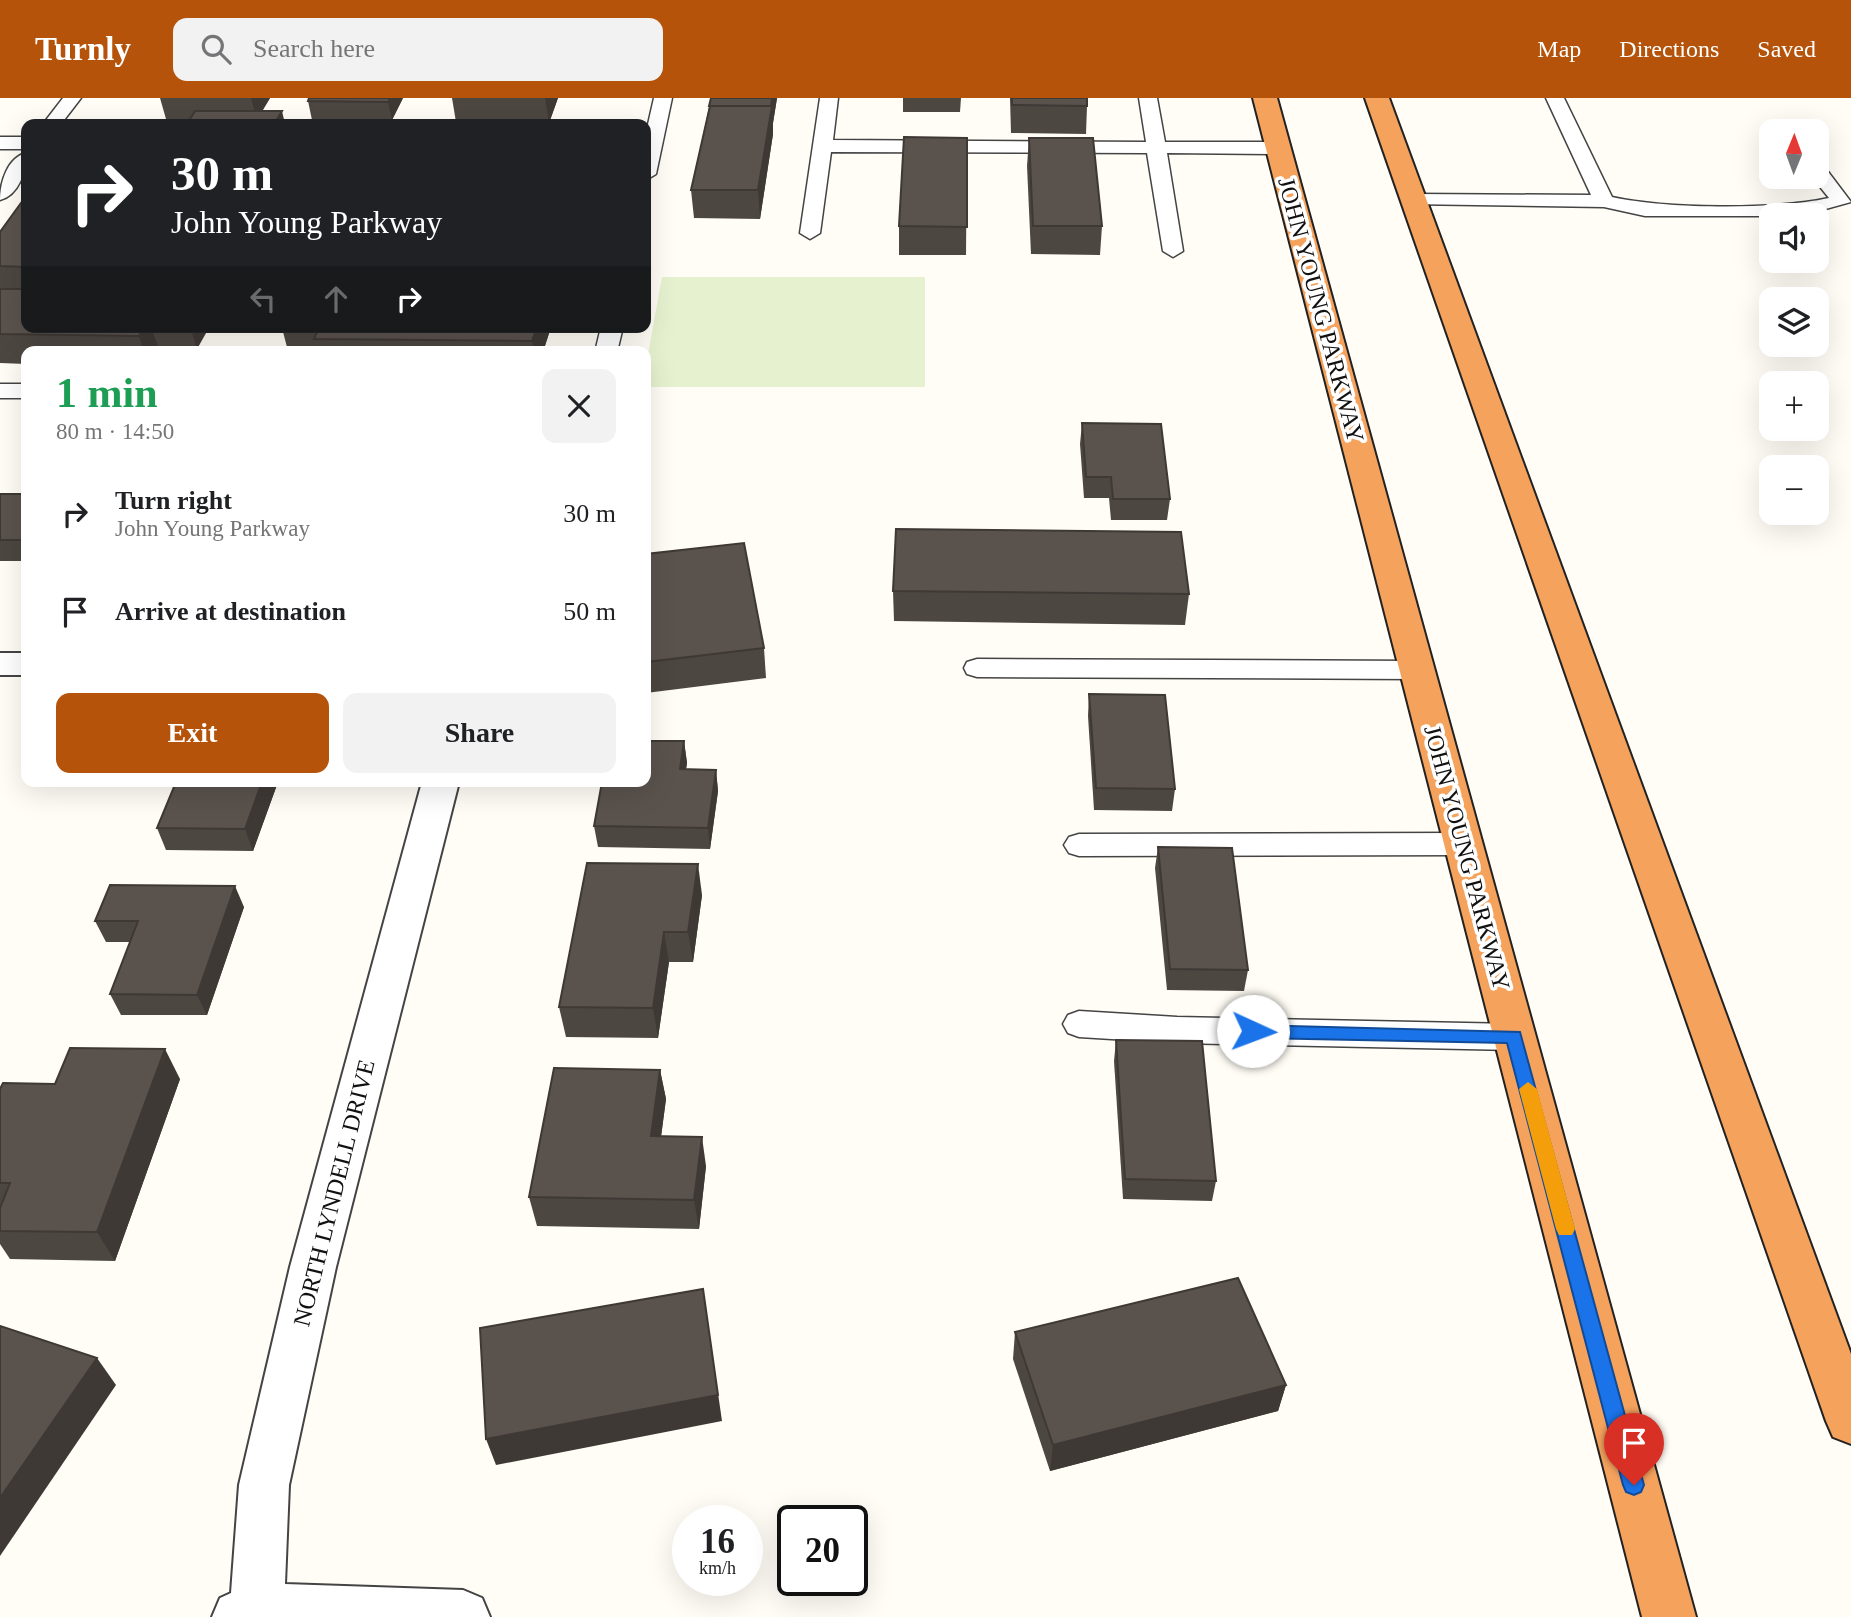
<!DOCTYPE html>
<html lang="en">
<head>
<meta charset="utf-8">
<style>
	:root { --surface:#fff; --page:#f2f2f2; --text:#202124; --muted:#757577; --accent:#b45309 }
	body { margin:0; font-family:Georgia,serif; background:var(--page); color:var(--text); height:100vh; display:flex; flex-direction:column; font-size:26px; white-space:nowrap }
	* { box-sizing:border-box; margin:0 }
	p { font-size:23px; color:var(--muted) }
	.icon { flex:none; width:38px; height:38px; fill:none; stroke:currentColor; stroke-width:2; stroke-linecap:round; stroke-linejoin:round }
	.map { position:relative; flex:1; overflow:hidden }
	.side { position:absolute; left:21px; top:248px; width:630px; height:441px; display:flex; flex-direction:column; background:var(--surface); border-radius:14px; box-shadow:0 7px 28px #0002 }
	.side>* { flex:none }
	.hud { position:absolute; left:21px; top:21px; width:630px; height:214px; border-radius:14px; box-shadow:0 7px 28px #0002; background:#202124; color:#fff; overflow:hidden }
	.needle { width:46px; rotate:1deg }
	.buttons { position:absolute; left:1759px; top:21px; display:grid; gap:14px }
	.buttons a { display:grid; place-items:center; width:70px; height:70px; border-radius:14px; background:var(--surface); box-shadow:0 7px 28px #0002; font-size:35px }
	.speed { position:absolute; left:672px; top:1407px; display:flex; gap:14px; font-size:35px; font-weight:700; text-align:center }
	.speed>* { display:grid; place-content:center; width:91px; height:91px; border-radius:50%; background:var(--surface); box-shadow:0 7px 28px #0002; line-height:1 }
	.speed small { font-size:18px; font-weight:400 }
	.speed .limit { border:4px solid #111; border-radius:10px; background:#fff; color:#111 }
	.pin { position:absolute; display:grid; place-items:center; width:60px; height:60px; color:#fff; margin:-72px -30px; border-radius:50% 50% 50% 0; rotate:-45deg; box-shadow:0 0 7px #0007 }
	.pin .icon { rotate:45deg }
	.me { position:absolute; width:77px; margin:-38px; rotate:92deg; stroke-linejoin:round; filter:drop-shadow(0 0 5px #0008) }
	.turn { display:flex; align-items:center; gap:24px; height:147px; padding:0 35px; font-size:32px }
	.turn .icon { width:91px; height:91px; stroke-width:2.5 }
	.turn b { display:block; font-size:49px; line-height:60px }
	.lanes { display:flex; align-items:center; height:66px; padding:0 35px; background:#0003; justify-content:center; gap:35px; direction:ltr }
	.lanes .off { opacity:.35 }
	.round { display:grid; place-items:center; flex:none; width:74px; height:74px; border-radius:14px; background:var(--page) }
	.summary { display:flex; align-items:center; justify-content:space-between; height:119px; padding:0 35px }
	h1 { font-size:42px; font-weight:700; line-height:52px; color:#1e9e55 }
	.button { display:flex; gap:14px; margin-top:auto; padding:14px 35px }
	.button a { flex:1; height:80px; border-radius:14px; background:var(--accent); color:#fff; font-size:28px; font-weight:700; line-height:80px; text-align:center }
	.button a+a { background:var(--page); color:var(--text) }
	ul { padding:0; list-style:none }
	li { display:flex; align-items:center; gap:21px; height:98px; padding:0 35px }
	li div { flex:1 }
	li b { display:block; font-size:26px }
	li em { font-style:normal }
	header { display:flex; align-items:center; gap:42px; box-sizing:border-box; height:98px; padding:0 35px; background:var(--accent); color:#fff }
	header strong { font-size:33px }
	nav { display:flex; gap:38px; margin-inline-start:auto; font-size:24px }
	.search { width:490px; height:63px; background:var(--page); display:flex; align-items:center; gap:18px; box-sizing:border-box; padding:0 24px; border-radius:14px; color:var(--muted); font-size:26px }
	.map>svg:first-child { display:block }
	.pitch { fill:#e6f2cf }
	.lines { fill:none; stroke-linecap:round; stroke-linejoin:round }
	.lane-casing { stroke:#444; stroke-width:3 }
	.street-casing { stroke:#444; stroke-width:4 }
	.highway-casing { stroke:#222; stroke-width:4 }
	.lane { fill:#fff; fill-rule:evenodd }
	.street { fill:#fff; fill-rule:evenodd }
	.highway { fill:#f5a25d; fill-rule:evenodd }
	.wall { fill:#4d4742 }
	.shaded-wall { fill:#3f3936 }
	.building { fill:#5a524d; stroke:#3f3936; stroke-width:2 }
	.route { fill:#1a73e8; stroke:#114b97; stroke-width:2 }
	.slow { fill:#f59e0b }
	.labels { text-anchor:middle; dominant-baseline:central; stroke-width:7; stroke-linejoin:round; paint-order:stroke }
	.street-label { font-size:24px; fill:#111; stroke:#fff }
</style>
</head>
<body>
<header>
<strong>Turnly</strong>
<div class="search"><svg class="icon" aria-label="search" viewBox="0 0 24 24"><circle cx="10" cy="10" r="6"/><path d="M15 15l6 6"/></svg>Search here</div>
<nav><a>Map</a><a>Directions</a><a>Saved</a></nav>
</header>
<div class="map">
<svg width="1851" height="1519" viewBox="0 0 1851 1519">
	<rect width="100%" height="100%" fill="#fffdf5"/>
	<polygon class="pitch" points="662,179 925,179 925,289 646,289 646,268"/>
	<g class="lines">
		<defs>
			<g id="lane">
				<polygon points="63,0 81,0 61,26 43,26"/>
				<polygon points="654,0 672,0 656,76 646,82 646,35"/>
				<polygon points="820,0 838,0 833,42 1146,44 1139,0 1157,0 1165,44 1277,44 1287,50 1277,56 1167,55 1183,153 1173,159 1163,153 1147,55 831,54 820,135 810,141 800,135"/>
				<path d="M1546,0H1564L1612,99C1667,111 1774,112 1829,100L1812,79H1816V65L1823,67L1851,104L1804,117L1771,118H1645L1604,109L1407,106L1404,102L1414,96L1591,97Z"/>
				<rect x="0" y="39" width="26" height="12"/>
				<path d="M26,55C27,72 19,97 0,102C0,85 7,60 26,55Z"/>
				<polygon points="601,229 623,229 617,254 595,254"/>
				<rect x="0" y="286" width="26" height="14"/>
				<polygon points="977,561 1417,563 1427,566 1430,572 1427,578 1417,581 977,579 967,576 964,570 967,564"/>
				<polygon points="1463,735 1473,738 1478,746 1473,754 1463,757 1079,758 1069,755 1064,747 1069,739 1079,736"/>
				<polygon points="1079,913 1177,919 1514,926 1525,930 1530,939 1525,948 1514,952 1177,945 1079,939 1068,935 1063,926 1068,917"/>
			</g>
			<g id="street">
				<rect x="0" y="555" width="26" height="22"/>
				<polygon points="422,684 459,684 336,1169 289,1387 285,1486 463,1492 482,1500 490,1519 212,1519 220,1500 231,1495 239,1387 290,1169"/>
			</g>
			<g id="highway">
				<polygon points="1253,0 1277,0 1696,1519 1642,1519"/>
				<polygon points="1365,0 1389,0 1851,1256 1851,1346 1833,1339 1826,1323"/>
			</g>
		</defs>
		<use href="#lane" class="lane-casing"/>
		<use href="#street" class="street-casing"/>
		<use href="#highway" class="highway-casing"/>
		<use href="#lane" class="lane"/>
		<use href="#street" class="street"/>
		<use href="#highway" class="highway"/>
	</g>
	<g class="wall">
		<polygon points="160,0 270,0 262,13 190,21 166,21"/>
		<polygon points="403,0 392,22 312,22 308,3"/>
		<polygon points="452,0 558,0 549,25 456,24"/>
		<polygon points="711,0 777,0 773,25 773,36 760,121 694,120 691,92"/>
		<polygon points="903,0 961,0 960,14 903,14"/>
		<polygon points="1010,0 1087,0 1087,8 1086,36 1011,35"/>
		<polygon points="967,40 966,157 899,157 899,128"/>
		<polygon points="1029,40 1102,128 1100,157 1031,156 1027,68"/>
		<polygon points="26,98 26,229 231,229 230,230 209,230 197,251 159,251 157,254 26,254 26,266 0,265 0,134"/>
		<polygon points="276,229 551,229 543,254 317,254 288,253 282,230 276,230"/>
		<polygon points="1082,325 1170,401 1167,422 1111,422 1109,400 1084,400 1080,346"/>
		<rect x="0" y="396" width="26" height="67"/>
		<polygon points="646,456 764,550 766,580 646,595"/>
		<polygon points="893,493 1189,496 1185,527 894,523"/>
		<polygon points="1089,596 1175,691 1172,713 1094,712 1088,618"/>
		<polygon points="684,643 687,665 686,672 716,672 718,693 710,751 598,749 594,728"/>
		<polygon points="278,684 253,753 166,752 157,730"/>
		<polygon points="1158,749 1248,872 1244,893 1167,892 1155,770"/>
		<polygon points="702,797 693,864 669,864 658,940 566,939 559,909"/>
		<polygon points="244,809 207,917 121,917 110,896 130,844 106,844 95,823"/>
		<polygon points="1116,942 1216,1083 1212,1103 1123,1101 1114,963"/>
		<polygon points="660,972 666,1001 661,1039 706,1068 699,1131 537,1128 529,1099"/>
		<polygon points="180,981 115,1163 10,1161 0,1146 0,991 55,986"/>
		<polygon points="1015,1234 1286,1287 1278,1313 1050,1373 1013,1261"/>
	</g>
	<g class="shaded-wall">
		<polygon points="251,0 270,0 257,22"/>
		<polygon points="390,0 403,0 392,22 388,4"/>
		<polygon points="545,0 558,0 549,25"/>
		<polygon points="772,0 777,0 773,25 773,36 760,121 758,92"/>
		<polygon points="282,13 285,26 274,26"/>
		<polygon points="144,229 151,229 159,251 157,254 144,254 139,238"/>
		<polygon points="190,229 208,229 197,251"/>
		<polygon points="537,229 551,229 543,254 534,254 532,243"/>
		<polygon points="684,643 687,665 682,693 680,671"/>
		<polygon points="716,672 718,693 710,751 708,730"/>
		<polygon points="262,684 278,684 253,753 245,731"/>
		<polygon points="698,766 702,797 693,864 688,834"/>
		<polygon points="235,788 244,809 207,917 197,897"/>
		<polygon points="664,834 669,864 658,940 653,910"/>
		<polygon points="165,951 180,981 115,1163 97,1134"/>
		<polygon points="660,972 666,1001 657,1068 651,1038"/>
		<polygon points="702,1039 706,1068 699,1131 694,1102"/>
		<polygon points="703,1191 722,1323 496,1367 486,1341"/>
		<polygon points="97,1260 116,1287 0,1458 0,1400"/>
		<polygon points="1286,1287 1278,1313 1050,1373 1053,1347"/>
	</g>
	<g class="building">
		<polygon points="309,0 390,0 388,4 308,3"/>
		<polygon points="711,0 772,0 771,8 709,8"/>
		<polygon points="1012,0 1087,0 1087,8 1012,7"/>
		<polygon points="710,8 772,8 758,92 691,92"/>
		<polygon points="195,13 282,13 274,26 187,26"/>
		<polygon points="904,39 967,40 967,129 899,128"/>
		<polygon points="1029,40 1093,40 1102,128 1033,128"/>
		<polygon points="26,98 26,169 0,168 0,134"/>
		<polygon points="0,191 26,191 26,229 144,229 139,238 0,236"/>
		<polygon points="319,229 537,229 532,243 314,241"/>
		<polygon points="1082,325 1161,326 1170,401 1113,401 1111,379 1086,379"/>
		<polygon points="0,396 26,396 26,438 24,442 0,442"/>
		<polygon points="896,431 1181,434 1189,496 893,493"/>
		<polygon points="744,445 764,550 646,564 646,456"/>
		<polygon points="1089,596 1165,597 1175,691 1096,690"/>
		<polygon points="646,643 684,643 680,671 716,672 708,730 594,728 602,684 646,684"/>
		<polygon points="176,684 262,684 245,731 157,730"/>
		<polygon points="1158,749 1232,750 1248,872 1170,871"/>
		<polygon points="587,765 698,766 688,834 664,834 653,910 559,909"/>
		<polygon points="110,787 235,788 197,897 110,896 138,823 95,823"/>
		<polygon points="1116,942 1202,943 1216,1083 1125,1081"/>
		<polygon points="70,950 165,951 97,1134 0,1133 0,1110 10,1085 0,1085 0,991 3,985 55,986"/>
		<polygon points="554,970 660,972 651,1038 702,1039 694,1102 529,1099"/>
		<polygon points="1238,1180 1286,1287 1053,1347 1015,1234"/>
		<polygon points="703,1191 718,1297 486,1341 480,1230"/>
		<polygon points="0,1228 97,1260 0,1400"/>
	</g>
	<polygon class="route" points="1253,927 1520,934 1644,1387 1641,1394 1634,1397 1626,1394 1623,1387 1507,945 1253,940 1245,933"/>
	<polygon class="slow" points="1528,984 1537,991 1575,1131 1572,1137 1559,1137 1556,1131 1519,991"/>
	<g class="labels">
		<g class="street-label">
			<text transform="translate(1321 212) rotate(75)">JOHN YOUNG PARKWAY</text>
			<text transform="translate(1467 760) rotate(75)">JOHN YOUNG PARKWAY</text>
			<text transform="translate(334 1095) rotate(-76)">NORTH LYNDELL DRIVE</text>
		</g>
	</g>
</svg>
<div class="buttons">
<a><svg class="needle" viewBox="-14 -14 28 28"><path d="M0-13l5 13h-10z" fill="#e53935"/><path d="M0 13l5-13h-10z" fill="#757577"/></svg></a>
<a><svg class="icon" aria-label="sound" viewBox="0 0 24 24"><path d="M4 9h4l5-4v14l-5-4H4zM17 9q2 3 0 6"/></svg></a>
<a><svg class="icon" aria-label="layers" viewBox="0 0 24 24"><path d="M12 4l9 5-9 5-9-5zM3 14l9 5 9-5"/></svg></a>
<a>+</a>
<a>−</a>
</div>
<div class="speed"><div>16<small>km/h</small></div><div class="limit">20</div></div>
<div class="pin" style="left:1634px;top:1387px;background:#d93025"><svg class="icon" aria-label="arrive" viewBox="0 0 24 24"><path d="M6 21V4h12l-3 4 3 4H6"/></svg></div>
<svg class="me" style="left:1253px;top:933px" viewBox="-20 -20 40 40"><circle r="19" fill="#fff"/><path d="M0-13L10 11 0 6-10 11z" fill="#1a73e8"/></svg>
<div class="hud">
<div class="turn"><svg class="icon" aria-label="right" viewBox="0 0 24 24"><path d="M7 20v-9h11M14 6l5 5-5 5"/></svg><div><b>30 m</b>John Young Parkway</div></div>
<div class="lanes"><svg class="icon off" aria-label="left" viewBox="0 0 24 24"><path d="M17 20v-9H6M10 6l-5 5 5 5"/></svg><svg class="icon off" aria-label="ahead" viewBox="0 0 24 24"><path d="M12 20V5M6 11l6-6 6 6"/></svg><svg class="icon" aria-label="right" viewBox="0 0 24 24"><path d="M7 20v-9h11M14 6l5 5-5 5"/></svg></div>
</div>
<section class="side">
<div class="summary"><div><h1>1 min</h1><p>80 m · 14:50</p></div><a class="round"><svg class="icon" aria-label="close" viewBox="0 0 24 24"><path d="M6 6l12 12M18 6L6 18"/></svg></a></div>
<ul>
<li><svg class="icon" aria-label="right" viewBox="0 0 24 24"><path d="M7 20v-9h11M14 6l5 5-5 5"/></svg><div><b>Turn right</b><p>John Young Parkway</p></div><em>30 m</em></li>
<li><svg class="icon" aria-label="arrive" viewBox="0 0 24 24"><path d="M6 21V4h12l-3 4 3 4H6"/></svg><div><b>Arrive at destination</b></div><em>50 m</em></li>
</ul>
<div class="button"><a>Exit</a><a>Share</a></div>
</section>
</div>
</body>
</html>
